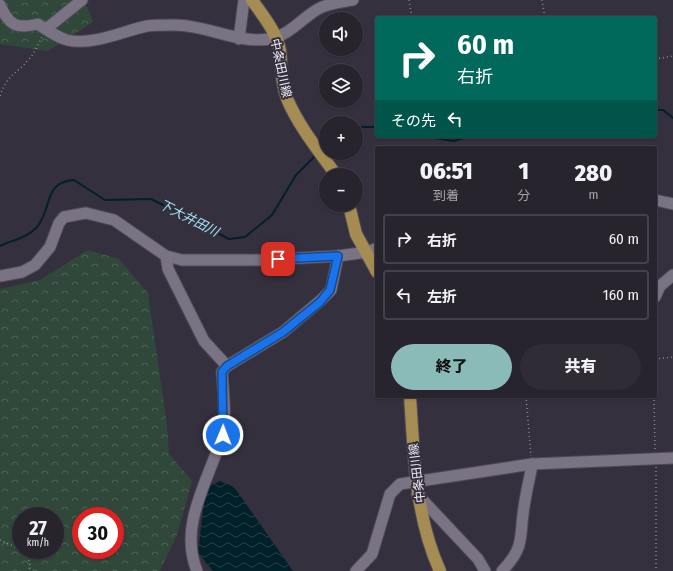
<!DOCTYPE html>
<html lang="ja">
<head>
<meta charset="utf-8">
<style>
	:root { --surface:#28242e; --page:#302c36; --text:#f1f3f6; --muted:#a5a4aa; --line:#44414a; --accent:#8bbbb9 }
	body { margin:0; font-family:"Fira Sans Condensed","Noto Sans JP",sans-serif; background:var(--page); color:var(--text); height:100vh; display:flex; flex-direction:column; font-size:15px; white-space:nowrap }
	* { box-sizing:border-box; margin:0 }
	p { font-size:13px; color:var(--muted) }
	.icon { flex:none; width:22px; height:22px; fill:none; stroke:currentColor; stroke-width:2; stroke-linecap:round; stroke-linejoin:round }
	.map { position:relative; flex:1; overflow:hidden }
	.panel { position:absolute; left:375px; top:146px; width:282px; height:252px; display:flex; flex-direction:column; background:var(--surface); border-radius:4px; box-shadow:0 1px 3px #0004,0 0 0 1px var(--line) }
	.panel>* { flex:none }
	.hud { position:absolute; left:375px; top:16px; width:282px; height:122px; border-radius:4px; box-shadow:0 1px 3px #0004,0 0 0 1px var(--line); background:#00695c; color:#fff; overflow:hidden }
	.tools { position:absolute; left:319px; top:12px; display:grid; gap:8px }
	.tools a { display:grid; place-items:center; width:44px; height:44px; border-radius:50%; background:var(--surface); box-shadow:0 1px 3px #0004,0 0 0 1px var(--line); font-size:20px }
	.speed { position:absolute; left:12px; top:507px; display:flex; gap:8px; font-size:20px; font-weight:700; text-align:center }
	.speed>* { display:grid; place-content:center; width:52px; height:52px; border-radius:50%; background:var(--surface); box-shadow:0 1px 3px #0004,0 0 0 1px var(--line); line-height:1 }
	.speed small { font-size:10px; font-weight:400 }
	.speed .limit { border:6px solid #d22; background:#fff; color:#111 }
	.pin { position:absolute; display:grid; place-items:center; width:34px; height:34px; color:#fff; margin:-17px; border-radius:8px; box-shadow:0 2px 6px #0006 }
	.me { position:absolute; width:44px; margin:-22px; rotate:1deg; stroke-linejoin:round; filter:drop-shadow(0 0 3px #0008) }
	.turn { display:flex; align-items:center; gap:14px; height:84px; padding:0 16px; font-size:18px }
	.turn .icon { width:52px; height:52px; stroke-width:2.5 }
	.turn b { display:block; font-size:28px; line-height:34px }
	.then { display:flex; align-items:center; height:38px; padding:0 16px; background:#0003; gap:8px; font-size:15px }
	.eta { display:flex; justify-content:space-evenly; align-items:center; height:68px; text-align:center }
	.eta b { font-size:24px; font-weight:800; line-height:28px }
	.button { display:flex; gap:8px; margin-top:auto; padding:8px 16px }
	.button a { flex:1; height:46px; border-radius:24px; background:var(--accent); color:#111; font-size:16px; font-weight:800; line-height:46px; text-align:center }
	.button a+a { background:var(--page); color:var(--text) }
	ul { padding:0; list-style:none }
	li { display:flex; align-items:center; gap:12px; height:50px; margin:0 8px 6px; padding:0 8px; border:2px solid var(--line); border-radius:4px }
	li div { flex:1 }
	li b { display:block; font-size:15px }
	li em { font-style:normal }
	.map>svg:first-child { display:block }
	.forest { fill:url(#forest-crowns); fill-rule:evenodd }
	.water { fill:url(#water-waves) }
	.lines { fill:none; stroke-linecap:round; stroke-linejoin:round }
	.stream { stroke:#002129; stroke-width:2 }
	.minor-casing { stroke:#4f4b56; stroke-width:13 }
	.major-casing { stroke:#4f4b56; stroke-width:14 }
	.path { stroke:#8e8a96; stroke-width:1.5; stroke-dasharray:1 3; stroke-linecap:butt }
	.minor { stroke:#797383; stroke-width:11 }
	.major { stroke:#a58c52; stroke-width:12 }
	.route-casing { stroke:#114b97; stroke-width:10 }
	.route { stroke:#1a73e8; stroke-width:7 }
	.labels { text-anchor:middle; dominant-baseline:central; stroke-width:4; stroke-linejoin:round; paint-order:stroke }
	.street-label { font-size:12px; fill:#efecf6; stroke:#35303e }
	.water-label { font-size:13px; font-style:italic; fill:#9fe1f4; stroke:#35303e }
</style>
</head>
<body>
<div class="map">
<svg width="673" height="571" viewBox="0 0 673 571">
	<defs>
		<pattern id="forest-crowns" width="20" height="18" patternUnits="userSpaceOnUse"><rect width="20" height="18" fill="#2f4839"/><path d="M2 6a3 3 0 1 1 6 0M12 15a3 3 0 1 1 6 0" fill="none" stroke="#4d6356"/></pattern>
		<pattern id="water-waves" width="16" height="10" patternUnits="userSpaceOnUse"><rect width="16" height="10" fill="#002129"/><path d="M0 5q4-4 8 0t8 0" fill="none" stroke="#264149"/></pattern>
	</defs>
	<rect width="100%" height="100%" fill="#35303e"/>
	<g class="forest">
		<polygon points="0,0 84,0 93,22 48,51 0,44"/>
		<path d="M88,250L119,259L148,293L167,425L169,454L192,481L177,535L160,571H0V289L40,280ZM21,516H55V550H21ZM81,516H115V550H81Z"/>
	</g>
	<polygon class="water" points="220,481 232,486 237,491 293,571 213,571 198,553 204,502 210,486"/>
	<g class="lines">
		<g class="stream">
			<polyline points="655,110 663,110 673,118"/>
			<polyline points="356,127 377,127"/>
			<polyline points="420,136 454,141 470,136"/>
			<path d="M0,246C12,240 27,238 36,228C53,210 42,182 74,180L105,200L151,199L229,239L245,237L272,215L296,175L316,155"/>
		</g>
		<defs>
			<g id="minor">
				<path d="M0,5C9,26 17,29 38,24C47,30 56,37 67,40C92,46 123,31 147,26C156,25 166,25 175,25C207,25 237,44 270,39C290,35 302,18 318,9C328,3 343,2 353,0"/>
				<polyline points="46,29 82,0"/>
				<polyline points="239,39 244,0"/>
				<polyline points="655,200 673,204"/>
				<polyline points="166,256 168,269 204,341 227,366"/>
				<polyline points="0,276 22,272 35,265 50,247 59,223 64,217 86,213 114,220 166,256 182,260 263,260 338,256 367,252 377,248"/>
				<polyline points="655,297 660,286 673,275"/>
				<polyline points="417,494 478,559 485,571"/>
				<path d="M197,571C178,525 209,480 222,436C227,421 223,389 222,372L227,366L283,332L320,301L331,290L338,256"/>
				<polyline points="356,571 372,554 390,494 400,484 532,464 673,458"/>
				<path d="M502,571C526,546 519,537 524,507C526,492 530,478 532,464"/>
			</g>
			<g id="major">
				<path d="M252,0C263,16 276,31 280,50C282,68 281,85 288,101C300,128 319,151 336,175"/>
				<polyline points="349,205 356,234 377,272"/>
				<path d="M410,396C414,455 415,516 440,571"/>
			</g>
		</defs>
		<use href="#minor" class="minor-casing"/>
		<use href="#major" class="major-casing"/>
		<g class="path">
			<polyline points="409,0 412,18"/>
			<polyline points="542,0 545,18"/>
			<polyline points="655,59 673,56"/>
			<path d="M0,96C8,73 15,76 29,59C35,53 38,44 42,37"/>
			<polyline points="655,359 673,357"/>
			<polyline points="526,396 531,456"/>
			<polyline points="654,396 655,451"/>
			<polyline points="656,467 656,571"/>
			<path d="M0,540C13,546 34,552 29,571"/>
		</g>
		<use href="#minor" class="minor"/>
		<use href="#major" class="major"/>
	</g>
	<g class="lines">
		<defs>
			<polyline id="route" points="223,435 222,372 227,366 283,332 320,302 330,290 338,256 278,259"/>
		</defs>
		<use href="#route" class="route-casing"/>
		<use href="#route" class="route"/>
	</g>
	<g class="labels">
		<g class="street-label">
			<text transform="translate(281 68) rotate(78)">中条田川線</text>
			<text transform="translate(417 473) rotate(-97)">中条田川線</text>
		</g>
		<g class="water-label">
			<text transform="translate(189 218) rotate(27)">下大井田川</text>
		</g>
	</g>
</svg>
<div class="tools">
<a><svg class="icon" aria-label="sound" viewBox="0 0 24 24"><path d="M4 9h4l5-4v14l-5-4H4zM17 9q2 3 0 6"/></svg></a>
<a><svg class="icon" aria-label="layers" viewBox="0 0 24 24"><path d="M12 4l9 5-9 5-9-5zM3 14l9 5 9-5"/></svg></a>
<a>+</a>
<a>−</a>
</div>
<div class="speed"><div>27<small>km/h</small></div><div class="limit">30</div></div>
<div class="pin" style="left:278px;top:259px;background:#d93025"><svg class="icon" aria-label="arrive" viewBox="0 0 24 24"><path d="M6 21V4h12l-3 4 3 4H6"/></svg></div>
<svg class="me" style="left:223px;top:435px" viewBox="-20 -20 40 40"><circle r="17" fill="#1a73e8" stroke="#fff" stroke-width="3"/><path d="M0-11L8 9 0 5-8 9z" fill="#fff"/></svg>
<div class="hud">
<div class="turn"><svg class="icon" aria-label="right" viewBox="0 0 24 24"><path d="M7 20v-9h11M14 6l5 5-5 5"/></svg><div><b>60 m</b>右折</div></div>
<div class="then">その先<svg class="icon" aria-label="left" viewBox="0 0 24 24"><path d="M17 20v-9H6M10 6l-5 5 5 5"/></svg></div>
</div>
<section class="panel">
<div class="eta">
<div><b>06:51</b><p>到着</p></div>
<div><b>1</b><p>分</p></div>
<div><b>280</b><p>m</p></div>
</div>
<ul>
<li><svg class="icon" aria-label="right" viewBox="0 0 24 24"><path d="M7 20v-9h11M14 6l5 5-5 5"/></svg><div><b>右折</b></div><em>60 m</em></li>
<li><svg class="icon" aria-label="left" viewBox="0 0 24 24"><path d="M17 20v-9H6M10 6l-5 5 5 5"/></svg><div><b>左折</b></div><em>160 m</em></li>
</ul>
<div class="button"><a>終了</a><a>共有</a></div>
</section>
</div>
</body>
</html>
